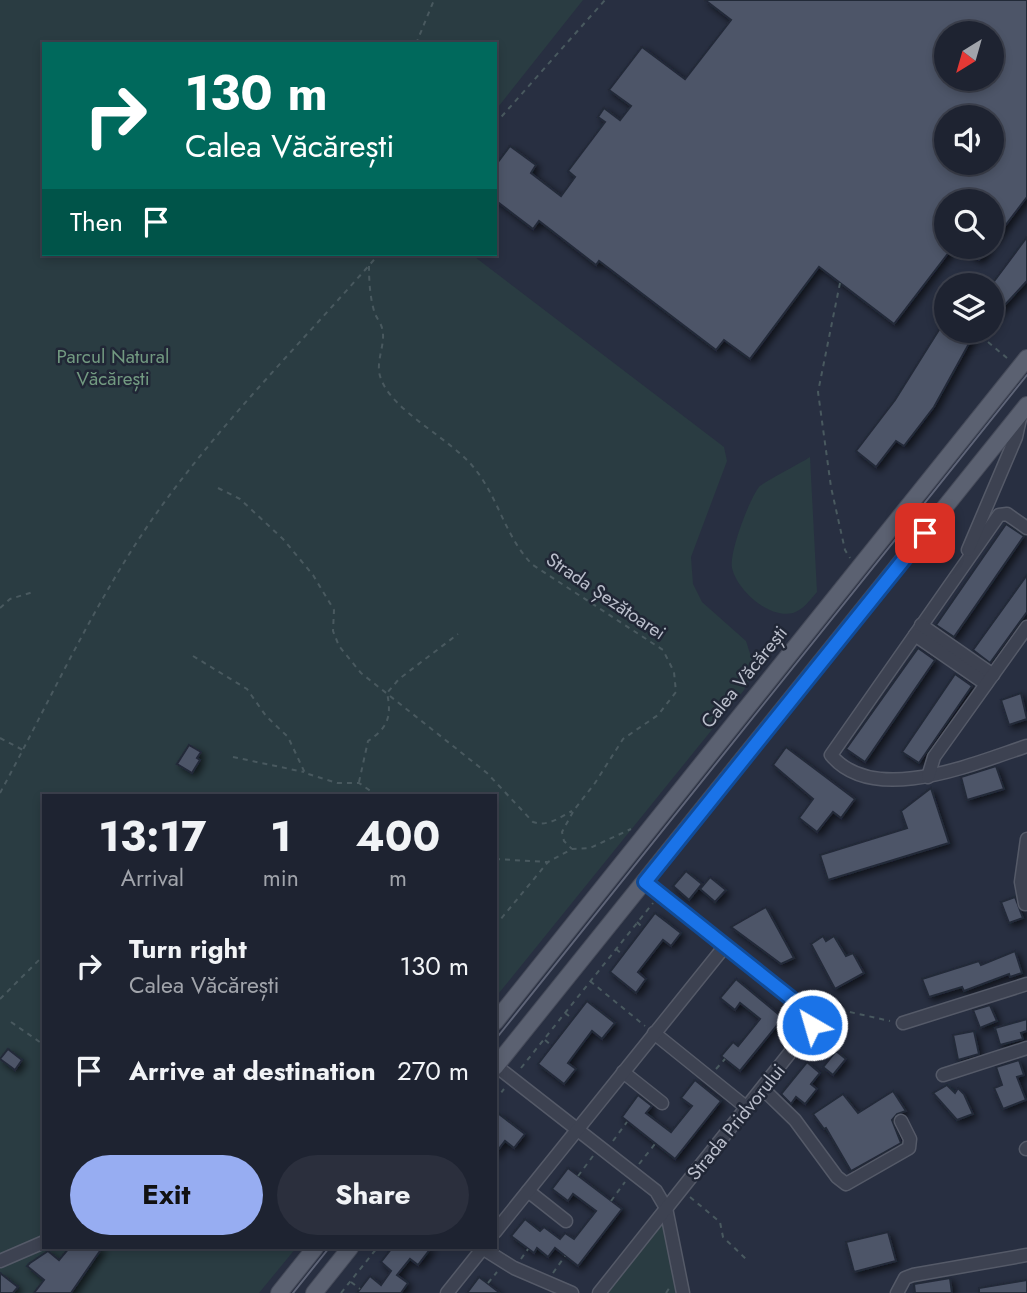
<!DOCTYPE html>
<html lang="en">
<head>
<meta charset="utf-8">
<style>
	:root { --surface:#1e2331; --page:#2b2f3d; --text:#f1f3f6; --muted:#a1a4ab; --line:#3c404d; --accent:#97adf2 }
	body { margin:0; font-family:Jost,sans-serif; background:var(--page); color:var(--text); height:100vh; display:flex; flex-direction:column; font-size:26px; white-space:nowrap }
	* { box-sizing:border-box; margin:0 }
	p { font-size:23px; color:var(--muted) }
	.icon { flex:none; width:38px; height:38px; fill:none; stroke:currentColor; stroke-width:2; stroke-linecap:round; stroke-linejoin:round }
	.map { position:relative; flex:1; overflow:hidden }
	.side { position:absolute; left:42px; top:794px; width:455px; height:455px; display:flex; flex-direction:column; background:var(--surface); border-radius:0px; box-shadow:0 4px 10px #0003,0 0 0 2px var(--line) }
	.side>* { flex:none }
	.top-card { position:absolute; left:42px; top:42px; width:455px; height:214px; border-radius:0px; box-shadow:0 4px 10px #0003,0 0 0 2px var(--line); background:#00695c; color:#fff; overflow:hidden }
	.needle { width:46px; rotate:217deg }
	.fabs { position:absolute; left:934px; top:21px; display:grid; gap:14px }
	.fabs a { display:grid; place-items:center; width:70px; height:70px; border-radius:50%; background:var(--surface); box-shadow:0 4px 10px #0003,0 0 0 2px var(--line); font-size:35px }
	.pin { position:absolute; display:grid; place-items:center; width:60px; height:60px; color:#fff; margin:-30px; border-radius:14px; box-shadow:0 4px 10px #0006 }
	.me { position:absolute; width:77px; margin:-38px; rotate:322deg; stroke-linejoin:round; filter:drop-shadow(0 0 5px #0008) }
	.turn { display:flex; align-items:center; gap:24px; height:147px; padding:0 28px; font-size:32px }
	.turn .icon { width:91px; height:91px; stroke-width:2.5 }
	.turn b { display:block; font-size:49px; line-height:60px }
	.then { display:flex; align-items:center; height:66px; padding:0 28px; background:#0003; gap:14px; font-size:26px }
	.eta { display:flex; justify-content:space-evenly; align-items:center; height:119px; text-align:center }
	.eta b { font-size:42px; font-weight:700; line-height:49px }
	.action { display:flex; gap:14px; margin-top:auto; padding:14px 28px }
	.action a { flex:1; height:80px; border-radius:42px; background:var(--accent); color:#111; font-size:28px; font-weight:700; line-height:80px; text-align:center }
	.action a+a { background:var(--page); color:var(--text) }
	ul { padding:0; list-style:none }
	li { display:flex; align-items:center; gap:21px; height:105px; padding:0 28px }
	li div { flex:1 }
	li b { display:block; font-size:26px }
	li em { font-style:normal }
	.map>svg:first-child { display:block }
	.green { fill:#2a3c42 }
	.building { fill:#4d5468; stroke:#232938; stroke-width:2; fill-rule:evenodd; filter:url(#shadow) }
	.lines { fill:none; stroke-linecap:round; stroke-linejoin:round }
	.minor-casing { stroke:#555a68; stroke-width:15 }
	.major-casing { stroke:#464b5a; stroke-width:18 }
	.path { stroke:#49595f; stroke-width:2; stroke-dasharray:5 5; stroke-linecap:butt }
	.minor { stroke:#3d4251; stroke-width:12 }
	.major { stroke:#5b6171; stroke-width:16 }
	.tram { stroke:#5f6578; stroke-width:2 }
	.route-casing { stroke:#114b97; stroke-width:18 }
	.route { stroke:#1a73e8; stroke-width:12 }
	.labels { text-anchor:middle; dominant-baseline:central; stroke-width:5; stroke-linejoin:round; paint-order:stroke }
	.park-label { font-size:19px; fill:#729a81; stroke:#212736 }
	.street-label { font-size:19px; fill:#babecb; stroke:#212736 }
</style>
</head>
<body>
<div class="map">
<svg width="1027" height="1293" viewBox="0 0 1027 1293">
	<defs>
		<filter id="shadow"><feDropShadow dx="3.5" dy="3.5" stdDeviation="3.5" flood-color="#0009"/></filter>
	</defs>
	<rect width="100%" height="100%" fill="#282f41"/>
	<g class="green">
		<polygon points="0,0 583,0 495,111 495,44 44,44 44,254 471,254 724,447 727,461 691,557 693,584 702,602 746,641 755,669 744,690 495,998 495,796 44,796 44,1248 296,1248 259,1293 0,1293"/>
		<path d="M810,457L817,592C810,600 803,610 793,613C769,619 737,590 732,568C729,553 749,500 759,487C762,483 801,463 810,457Z"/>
		<polygon points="661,1217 679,1293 601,1293"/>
	</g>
	<g class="building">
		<path d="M705,0H1027V197L992,243V201H947V247H953L894,324L819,267L750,359L724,340L716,350L599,261L596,265L539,221L533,229L495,200V166L510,146L536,165L531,173L561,196L575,177L568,171L605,122L598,117L604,108L620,120L631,106L609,90L642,47L685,79L731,20ZM947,33H992V79H947ZM947,117H992V163H947Z"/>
		<polygon points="1027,237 1027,281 992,319 992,284"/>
		<polygon points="962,247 990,247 979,260"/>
		<polygon points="947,317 947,331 976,331 934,407 904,446 896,441 876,467 856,451 895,400"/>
		<polygon points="1006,524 1024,536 954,637 936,625"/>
		<polygon points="1027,575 1027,612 990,663 973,650"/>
		<polygon points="918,648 935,660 865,762 846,749"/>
		<polygon points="955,674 972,686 919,763 902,752"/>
		<polygon points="1021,693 1027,719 1009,725 1001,700"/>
		<polygon points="189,745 201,752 197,758 200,760 192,773 177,764"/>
		<polygon points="786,747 855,799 841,818 833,812 817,832 799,818 813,799 773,765"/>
		<polygon points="996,766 1004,789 967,800 961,777"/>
		<polygon points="931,788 949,843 828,880 820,855 907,828 901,811"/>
		<polygon points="686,871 702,884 689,900 673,886"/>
		<polygon points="710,877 726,890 715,902 700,889"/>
		<polygon points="1015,897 1023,918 1009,923 1001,902"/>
		<polygon points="766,907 794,958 781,964 731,927"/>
		<polygon points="655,913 681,933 671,946 663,940 638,972 646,979 636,993 610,972"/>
		<polygon points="823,936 826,941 834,936 846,956 853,953 864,973 835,989 811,944"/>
		<polygon points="1015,951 1022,973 1010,977 1009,974 964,991 962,987 929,997 922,979 979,961 981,965"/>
		<polygon points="736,979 783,1018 740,1071 721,1056 733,1042 738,1046 760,1019 740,1003 735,1010 720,998"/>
		<polygon points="587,1001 615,1023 602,1039 592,1031 568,1063 576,1069 564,1084 538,1064"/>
		<polygon points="990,1005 997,1021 980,1028 973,1010"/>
		<polygon points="1027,1019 1027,1031 1021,1033 1023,1039 1000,1045 995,1028"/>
		<polygon points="974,1031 979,1054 958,1060 953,1035"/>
		<polygon points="8,1049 22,1060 15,1070 0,1059"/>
		<polygon points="836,1051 846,1059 833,1075 823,1067"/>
		<polygon points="1019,1060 1024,1075 1017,1077 1026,1100 1003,1109 994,1088 1002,1085 996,1067"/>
		<polygon points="807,1062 820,1073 811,1084 817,1089 805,1104 796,1097 791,1104 781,1094"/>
		<polygon points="695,1080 721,1101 675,1159 622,1117 638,1095 652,1106 646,1113 671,1132 692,1106 681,1098"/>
		<polygon points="947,1085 955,1093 958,1088 964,1094 973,1114 957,1120 933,1093"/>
		<polygon points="893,1091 906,1111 897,1114 892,1120 901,1143 851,1171 826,1128 824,1129 813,1114 843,1094 858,1113"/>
		<polygon points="499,1114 525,1134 514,1148 505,1141 495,1154 495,1119"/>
		<polygon points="568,1168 622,1209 578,1266 555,1248 548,1257 537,1248 534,1253 511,1236 525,1219 540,1231 544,1227 560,1239 565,1233 574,1239 596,1211 573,1194 568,1201 552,1189"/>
		<polygon points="888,1232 896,1261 854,1272 846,1242"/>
		<polygon points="69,1248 102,1248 71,1293 34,1293 44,1280 27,1266 30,1263 48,1251 59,1260"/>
		<polygon points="392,1248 431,1248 418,1265 410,1259 397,1275 408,1283 401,1293 357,1293 370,1276 381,1285 391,1271 381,1262"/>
		<polygon points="0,1273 18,1287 13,1293 0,1293"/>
		<polygon points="479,1277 487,1283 500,1293 467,1293"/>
		<polygon points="950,1278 952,1293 915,1293 914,1284"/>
		<polygon points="1027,1280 1027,1293 979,1293 979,1288"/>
	</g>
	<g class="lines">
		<defs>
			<g id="minor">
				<path d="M1027,528L1007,514L999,515L831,755C874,807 975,763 1027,746"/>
				<polyline points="968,550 1016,437 1021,414"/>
				<polyline points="921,625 993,675"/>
				<polyline points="915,635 986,684"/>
				<polyline points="928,777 934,757 1027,627"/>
				<polyline points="1025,904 1021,882 1027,839"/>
				<polyline points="903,1023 1027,984"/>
				<polyline points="654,1033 747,1108"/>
				<polyline points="496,1066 656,1191 666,1208 683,1293"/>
				<polyline points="623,1072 662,1103"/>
				<polyline points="943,1075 1027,1048"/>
				<polyline points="763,1089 795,1120 837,1177 846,1184 909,1148 910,1139 901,1121"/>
				<polyline points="1026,1149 1027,1148"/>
				<polyline points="528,1191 566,1221"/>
				<polyline points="495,1232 725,946"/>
				<polyline points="482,1248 514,1268 572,1293"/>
				<polyline points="0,1261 44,1242"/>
				<polyline points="447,1293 483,1248"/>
				<polyline points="599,1293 812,1025 810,1016 802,1007 645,882"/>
				<polyline points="897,1293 905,1278 913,1275 1027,1255"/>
			</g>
			<g id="major">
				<polyline points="495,1022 1027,358"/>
				<polyline points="495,1067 1027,405"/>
				<polyline points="279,1293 315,1248"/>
				<polyline points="314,1293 350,1248"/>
			</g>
		</defs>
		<use href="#minor" class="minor-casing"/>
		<use href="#major" class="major-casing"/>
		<g class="path">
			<polyline points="416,44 434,0"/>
			<polyline points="495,124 605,0"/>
			<path d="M369,266C369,281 370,299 375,314C378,320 383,326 383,334C384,347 376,362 380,376C390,411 451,438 475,469C499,499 506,539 533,565L663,650L674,672L676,692L658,715L623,739L595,783L574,810L562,832L564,841L572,849"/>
			<polyline points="840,283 818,392 831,487 845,550 850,558"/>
			<polyline points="988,342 1007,358"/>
			<path d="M218,488L240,499L283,539L313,575L334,610L333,631L339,646L361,673L487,773L533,822C547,827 559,818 572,811"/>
			<polyline points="0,608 10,599 33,592"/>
			<polyline points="193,656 247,689 266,716 288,737 305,773 337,783 359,783 378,796"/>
			<polyline points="0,738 23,750"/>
			<polyline points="233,757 304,772"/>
			<path d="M359,782L368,741C388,728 392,716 387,693L399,679L458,634"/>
			<path d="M0,793C51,699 96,598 158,511C224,419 305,339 379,254"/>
			<polyline points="495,859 547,862"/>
			<polyline points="637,922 643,928"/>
			<polyline points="495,926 548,862 572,849 590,848 631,829"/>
			<polyline points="616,949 623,955"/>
			<polyline points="590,981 645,1026"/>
			<polyline points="0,999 44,955"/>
			<polyline points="565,1013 573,1019"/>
			<polyline points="822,1014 832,1008 890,1021"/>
			<polyline points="11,1022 44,1045"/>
			<polyline points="545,1040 552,1046"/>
			<polyline points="521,1068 653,903"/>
			<polyline points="716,1069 725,1059"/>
			<polyline points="495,1100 504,1089"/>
			<polyline points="613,1141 627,1122"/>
			<polyline points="639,1164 655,1144"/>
			<polyline points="578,1176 593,1156"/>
			<polyline points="690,1197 720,1222 723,1237 746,1259"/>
			<polyline points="611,1201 625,1182"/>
			<polyline points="390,1248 391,1248"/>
			<polyline points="521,1259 528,1249"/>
			<polyline points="553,1273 565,1256"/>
			<polyline points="351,1282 360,1289"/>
			<polyline points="488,1283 497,1272"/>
			<polyline points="341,1293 377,1248"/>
			<polyline points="666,1293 670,1287"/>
		</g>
		<use href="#minor" class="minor"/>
		<use href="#major" class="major"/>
		<g class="tram">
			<polyline points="495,1040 1027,375"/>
			<polyline points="293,1293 329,1248"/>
		</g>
	</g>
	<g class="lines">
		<defs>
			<polyline id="route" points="812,1025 810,1016 802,1007 645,882 925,533"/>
		</defs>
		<use href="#route" class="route-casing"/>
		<use href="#route" class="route"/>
	</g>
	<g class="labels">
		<g class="park-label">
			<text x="113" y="356">Parcul Natural<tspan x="113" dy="22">Văcărești</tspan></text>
		</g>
		<g class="street-label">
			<text transform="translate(606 596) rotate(34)">Strada Șezătoarei</text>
			<text transform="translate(744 677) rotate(-51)">Calea Văcărești</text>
			<text transform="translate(736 1122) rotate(-51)">Strada Pridvorului</text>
		</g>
	</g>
</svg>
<div class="fabs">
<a><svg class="needle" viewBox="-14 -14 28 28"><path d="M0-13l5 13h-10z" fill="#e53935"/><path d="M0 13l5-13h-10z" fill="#a1a4ab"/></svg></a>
<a><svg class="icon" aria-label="sound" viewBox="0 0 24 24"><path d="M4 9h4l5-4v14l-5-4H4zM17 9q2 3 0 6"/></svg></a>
<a><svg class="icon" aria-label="search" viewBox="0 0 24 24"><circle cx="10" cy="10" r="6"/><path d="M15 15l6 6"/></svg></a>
<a><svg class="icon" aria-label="layers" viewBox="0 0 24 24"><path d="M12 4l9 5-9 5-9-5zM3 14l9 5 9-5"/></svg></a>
</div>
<div class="pin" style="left:925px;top:533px;background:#d93025"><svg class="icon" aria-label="arrive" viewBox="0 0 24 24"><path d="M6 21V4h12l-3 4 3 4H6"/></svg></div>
<svg class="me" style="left:812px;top:1025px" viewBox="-20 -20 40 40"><circle r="17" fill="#1a73e8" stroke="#fff" stroke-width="3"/><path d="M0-11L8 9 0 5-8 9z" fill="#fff"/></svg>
<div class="top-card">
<div class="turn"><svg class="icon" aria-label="right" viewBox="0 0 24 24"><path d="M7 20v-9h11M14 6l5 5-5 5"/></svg><div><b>130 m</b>Calea Văcărești</div></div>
<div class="then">Then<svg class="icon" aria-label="arrive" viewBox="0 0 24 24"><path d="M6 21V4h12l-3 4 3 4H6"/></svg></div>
</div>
<section class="side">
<div class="eta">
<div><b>13:17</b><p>Arrival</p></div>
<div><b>1</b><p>min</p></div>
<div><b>400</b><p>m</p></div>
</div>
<ul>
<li><svg class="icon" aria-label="right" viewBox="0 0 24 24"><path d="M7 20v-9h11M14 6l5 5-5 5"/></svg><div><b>Turn right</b><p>Calea Văcărești</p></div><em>130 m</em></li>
<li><svg class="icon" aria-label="arrive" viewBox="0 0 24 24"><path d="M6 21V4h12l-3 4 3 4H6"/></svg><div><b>Arrive at destination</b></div><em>270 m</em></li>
</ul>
<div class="action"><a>Exit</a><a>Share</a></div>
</section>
</div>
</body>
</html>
